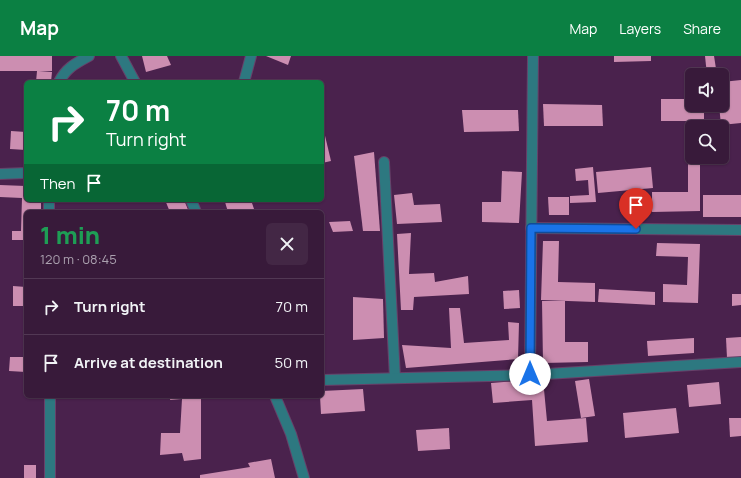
<!DOCTYPE html>
<html lang="en">
<head>
<meta charset="utf-8">
<style>
	:root { --surface:#381a3a; --page:#432745; --text:#f1f3f6; --muted:#aba1af; --line:#523854; --accent:#0b8043 }
	body { margin:0; font-family:Manrope,sans-serif; background:var(--page); color:var(--text); height:100vh; display:flex; flex-direction:column; font-size:15px; white-space:nowrap }
	* { box-sizing:border-box; margin:0 }
	p { font-size:13px; color:var(--muted) }
	.icon { flex:none; width:22px; height:22px; fill:none; stroke:currentColor; stroke-width:2; stroke-linecap:round; stroke-linejoin:round }
	.map { position:relative; flex:1; overflow:hidden }
	.side { position:absolute; left:24px; top:154px; width:300px; height:188px; display:flex; flex-direction:column; background:var(--surface); border-radius:6px; box-shadow:0 1px 3px #0004,0 0 0 1px var(--line) }
	.side>* { flex:none }
	.top-card { position:absolute; left:24px; top:24px; width:300px; height:122px; border-radius:6px; box-shadow:0 1px 3px #0004,0 0 0 1px var(--line); background:#0b8043; color:#fff; overflow:hidden }
	.controls { position:absolute; left:685px; top:12px; display:grid; gap:8px }
	.controls a { display:grid; place-items:center; width:44px; height:44px; border-radius:6px; background:var(--surface); box-shadow:0 1px 3px #0004,0 0 0 1px var(--line); font-size:20px }
	.pin { position:absolute; display:grid; place-items:center; width:34px; height:34px; color:#fff; margin:-41px -17px; border-radius:50% 50% 50% 0; rotate:-45deg; box-shadow:0 0 4px #0007 }
	.pin .icon { rotate:45deg }
	.me { position:absolute; width:44px; margin:-22px; rotate:0deg; stroke-linejoin:round; filter:drop-shadow(0 0 3px #0008) }
	.turn { display:flex; align-items:center; gap:14px; height:84px; padding:0 16px; font-size:18px }
	.turn .icon { width:52px; height:52px; stroke-width:2.5 }
	.turn b { display:block; font-size:28px; line-height:34px }
	.then { display:flex; align-items:center; height:38px; padding:0 16px; background:#0003; gap:8px; font-size:15px }
	.round { display:grid; place-items:center; flex:none; width:42px; height:42px; border-radius:6px; background:var(--page) }
	.overview { display:flex; align-items:center; justify-content:space-between; height:68px; padding:0 16px }
	h1 { font-size:24px; font-weight:800; line-height:30px; color:#1e9e55 }
	ul { padding:0; list-style:none }
	li { display:flex; align-items:center; gap:12px; height:56px; padding:0 16px; border-top:1px solid var(--line) }
	li div { flex:1 }
	li b { display:block; font-size:15px }
	li em { font-style:normal }
	header { display:flex; align-items:center; gap:24px; box-sizing:border-box; height:56px; padding:0 20px; background:var(--accent); color:#fff }
	header strong { font-size:19px }
	nav { display:flex; gap:22px; margin-inline-start:auto; font-size:14px }
	.map>svg:first-child { display:block }
	.building { fill:#cc8eb1 }
	.lines { fill:none; stroke-linecap:round; stroke-linejoin:round }
	.minor-casing { stroke:#674169; stroke-width:12 }
	.minor { stroke:#2d7880; stroke-width:10 }
	.route-casing { stroke:#114b97; stroke-width:10 }
	.route { stroke:#1a73e8; stroke-width:7 }
</style>
</head>
<body>
<header>
<strong>Map</strong>
<nav><a>Map</a><a>Layers</a><a>Share</a></nav>
</header>
<div class="map">
<svg width="741" height="422" viewBox="0 0 741 422">
	<rect width="100%" height="100%" fill="#4a224d"/>
	<g class="building">
		<polygon points="0,0 52,0 52,15 39,16 52,16 51,26 36,26 37,15 0,15"/>
		<polygon points="142,0 167,0 171,9 146,16"/>
		<polygon points="266,0 291,0 288,9"/>
		<polygon points="614,0 651,0 651,5 614,6"/>
		<polygon points="705,0 714,0 717,19 707,19"/>
		<polygon points="741,24 741,67 721,69 719,49 722,49 722,26"/>
		<polygon points="661,43 692,43 692,49 704,49 704,65 661,65"/>
		<polygon points="543,48 602,49 603,70 544,70"/>
		<polygon points="462,54 518,54 519,75 464,76"/>
		<polygon points="322,67 331,105 322,107"/>
		<polygon points="11,75 26,76 26,94 10,93"/>
		<polygon points="374,96 380,175 363,175 354,100"/>
		<polygon points="688,105 700,105 700,155 652,156 652,136 688,136"/>
		<polygon points="593,111 596,146 570,147 570,140 589,139 588,124 576,125 575,113"/>
		<polygon points="651,111 653,132 598,137 596,116"/>
		<polygon points="502,115 522,116 519,167 482,166 482,146 501,146"/>
		<polygon points="0,129 26,130 26,144 41,144 41,156 26,156 26,184 12,184 12,175 21,175 22,142 0,141"/>
		<polygon points="412,137 414,149 440,148 442,166 397,168 394,139"/>
		<rect x="703" y="139" width="38" height="22"/>
		<polygon points="548,141 569,141 569,159 549,159"/>
		<polygon points="165,144 184,144 189,156 170,156"/>
		<polygon points="233,144 251,144 255,156 228,156 225,146"/>
		<polygon points="350,165 353,175 333,176 329,166"/>
		<polygon points="411,177 409,218 434,217 435,226 468,220 469,238 414,241 413,254 401,254 397,178"/>
		<polygon points="543,185 559,185 558,226 595,227 595,246 541,244"/>
		<polygon points="657,187 700,188 698,247 663,246 663,228 687,229 688,201 656,200"/>
		<polygon points="13,230 26,231 26,250 13,250"/>
		<polygon points="599,233 655,236 655,249 598,246"/>
		<polygon points="519,234 520,252 504,253 503,235"/>
		<polygon points="732,238 741,238 741,249 732,250"/>
		<polygon points="353,241 383,243 384,282 353,284"/>
		<polygon points="542,245 565,245 565,286 588,286 588,306 543,307"/>
		<polygon points="449,252 460,252 464,287 509,284 508,266 519,267 518,303 406,312 402,289 451,292"/>
		<polygon points="25,262 26,262 26,316 9,315 10,301 24,301"/>
		<polygon points="741,281 741,301 727,302 726,282"/>
		<polygon points="694,282 694,297 648,300 647,285"/>
		<polygon points="543,323 547,365 586,362 588,386 535,390 532,344 493,347 491,327"/>
		<polygon points="589,323 595,360 581,362 575,325"/>
		<polygon points="719,326 721,348 689,351 687,329"/>
		<polygon points="363,333 365,355 321,358 320,340 322,340 322,335"/>
		<polygon points="171,340 201,340 201,403 184,405 182,397 160,399 161,377 180,377 182,343 170,344"/>
		<polygon points="676,352 679,377 625,382 623,357"/>
		<polygon points="729,362 741,362 741,380 730,381"/>
		<polygon points="449,372 450,393 418,395 416,374"/>
		<polygon points="271,403 275,422 200,422 200,419 250,411 248,407"/>
		<rect x="24" y="409" width="12" height="13"/>
	</g>
	<g class="lines">
		<defs>
			<g id="minor">
				<polyline points="121,0 135,26"/>
				<path d="M59,26C66,12 76,7 89,0"/>
				<polyline points="244,26 251,0"/>
				<polyline points="384,106 395,322"/>
				<polyline points="0,118 26,117"/>
				<polyline points="49,144 49,156"/>
				<polyline points="191,144 196,156"/>
				<polyline points="531,172 741,174"/>
				<polyline points="530,319 533,0"/>
				<polyline points="322,324 530,319 741,306"/>
				<polyline points="50,340 50,422"/>
				<polyline points="275,340 291,378 304,422"/>
			</g>
		</defs>
		<use href="#minor" class="minor-casing"/>
		<use href="#minor" class="minor"/>
	</g>
	<g class="lines">
		<defs>
			<polyline id="route" points="530,318 531,172 636,173"/>
		</defs>
		<use href="#route" class="route-casing"/>
		<use href="#route" class="route"/>
	</g>
</svg>
<div class="controls">
<a><svg class="icon" aria-label="sound" viewBox="0 0 24 24"><path d="M4 9h4l5-4v14l-5-4H4zM17 9q2 3 0 6"/></svg></a>
<a><svg class="icon" aria-label="search" viewBox="0 0 24 24"><circle cx="10" cy="10" r="6"/><path d="M15 15l6 6"/></svg></a>
</div>
<div class="pin" style="left:636px;top:173px;background:#d93025"><svg class="icon" aria-label="arrive" viewBox="0 0 24 24"><path d="M6 21V4h12l-3 4 3 4H6"/></svg></div>
<svg class="me" style="left:530px;top:318px" viewBox="-20 -20 40 40"><circle r="19" fill="#fff"/><path d="M0-13L10 11 0 6-10 11z" fill="#1a73e8"/></svg>
<div class="top-card">
<div class="turn"><svg class="icon" aria-label="right" viewBox="0 0 24 24"><path d="M7 20v-9h11M14 6l5 5-5 5"/></svg><div><b>70 m</b>Turn right</div></div>
<div class="then">Then<svg class="icon" aria-label="arrive" viewBox="0 0 24 24"><path d="M6 21V4h12l-3 4 3 4H6"/></svg></div>
</div>
<section class="side">
<div class="overview"><div><h1>1 min</h1><p>120 m · 08:45</p></div><a class="round"><svg class="icon" aria-label="close" viewBox="0 0 24 24"><path d="M6 6l12 12M18 6L6 18"/></svg></a></div>
<ul>
<li><svg class="icon" aria-label="right" viewBox="0 0 24 24"><path d="M7 20v-9h11M14 6l5 5-5 5"/></svg><div><b>Turn right</b></div><em>70 m</em></li>
<li><svg class="icon" aria-label="arrive" viewBox="0 0 24 24"><path d="M6 21V4h12l-3 4 3 4H6"/></svg><div><b>Arrive at destination</b></div><em>50 m</em></li>
</ul>
</section>
</div>
</body>
</html>
